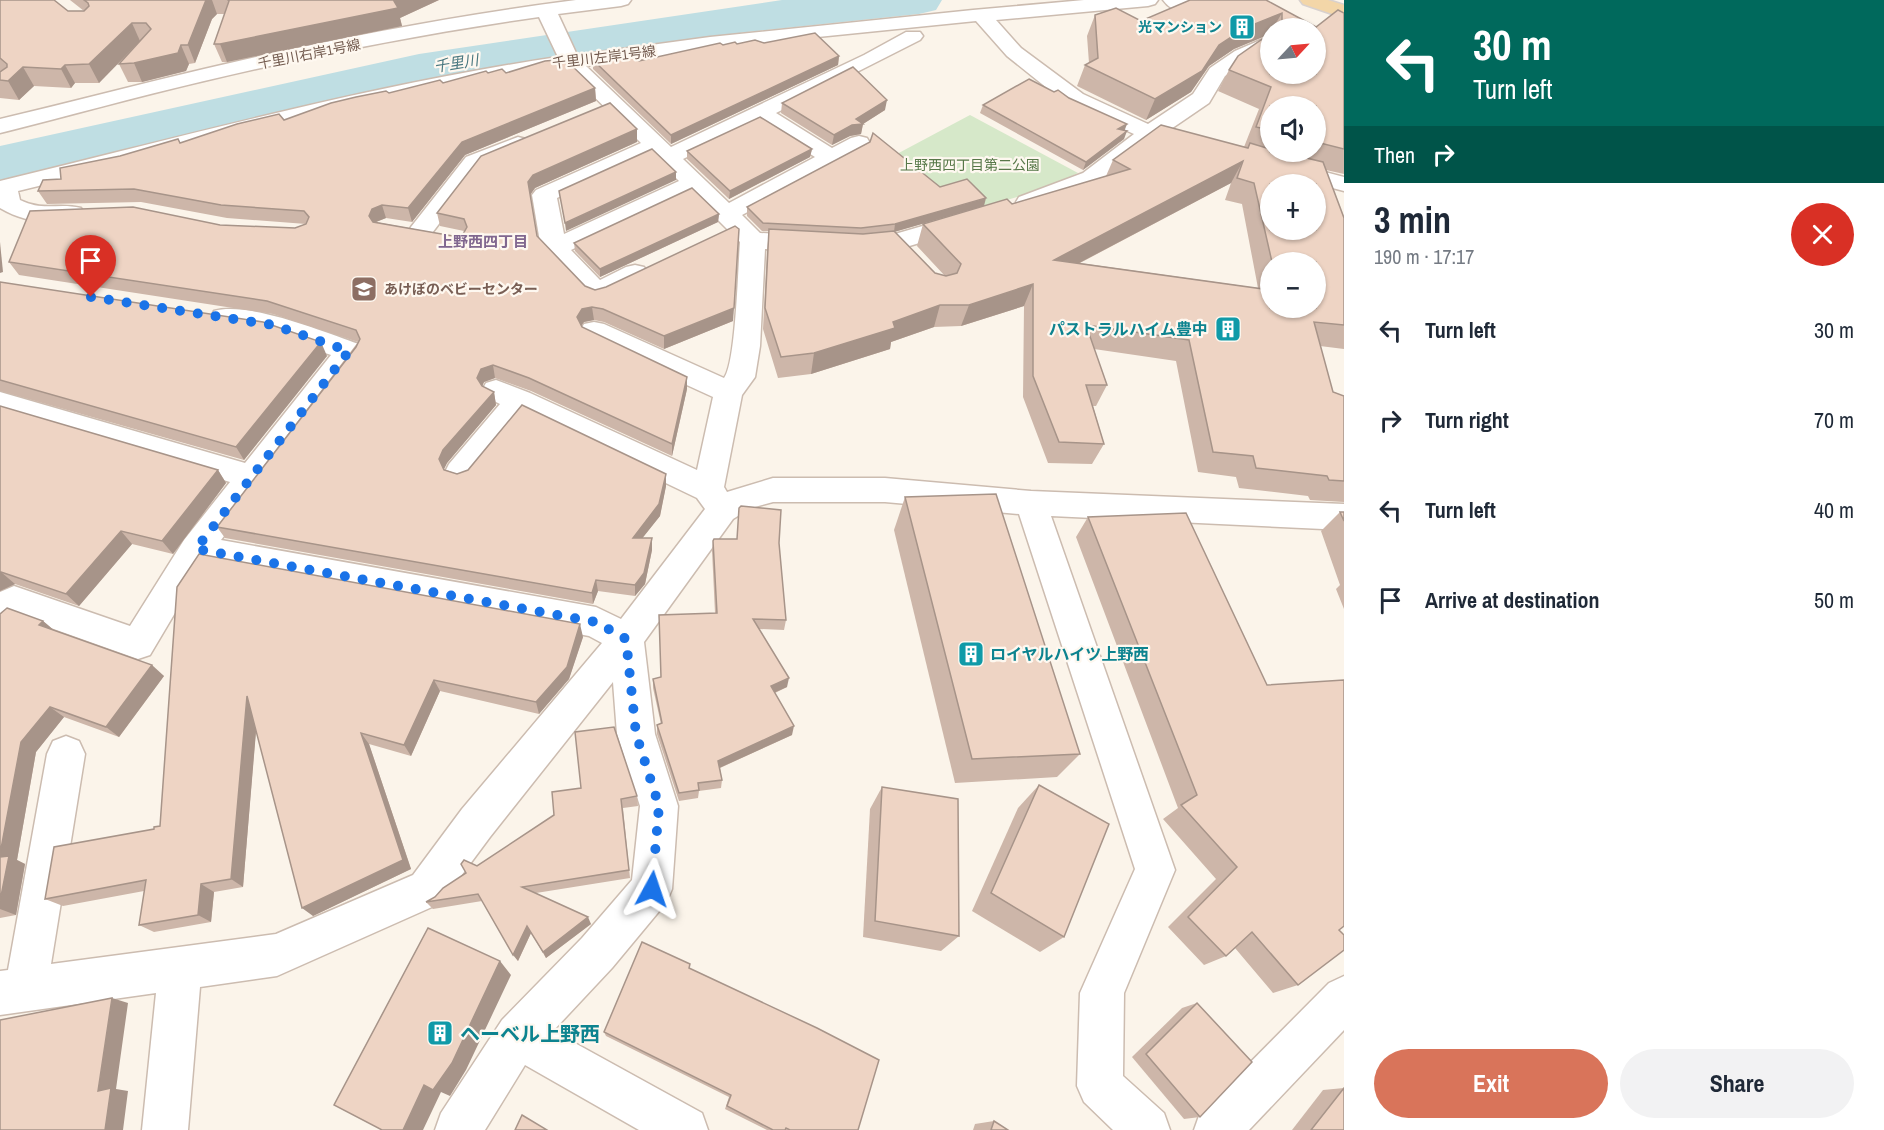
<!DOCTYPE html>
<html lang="en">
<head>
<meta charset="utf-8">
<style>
	:root { --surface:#fff; --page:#f2f2f3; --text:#1f2937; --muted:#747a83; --accent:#d9745a }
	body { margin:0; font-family:"Archivo Narrow","Noto Sans JP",sans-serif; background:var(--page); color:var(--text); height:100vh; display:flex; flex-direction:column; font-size:22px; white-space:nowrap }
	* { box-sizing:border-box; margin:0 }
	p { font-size:20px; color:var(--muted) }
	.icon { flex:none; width:33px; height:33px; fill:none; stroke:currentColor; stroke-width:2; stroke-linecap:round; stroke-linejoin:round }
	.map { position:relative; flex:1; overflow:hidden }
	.sheet { display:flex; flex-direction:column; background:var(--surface); width:540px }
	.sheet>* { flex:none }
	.hud { background:#00695c; color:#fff; overflow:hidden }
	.needle { width:39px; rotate:64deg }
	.controls { position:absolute; left:1260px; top:18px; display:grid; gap:12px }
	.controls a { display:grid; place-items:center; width:66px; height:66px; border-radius:50%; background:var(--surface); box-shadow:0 2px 4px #0004; font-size:30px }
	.pin { position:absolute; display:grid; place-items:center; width:51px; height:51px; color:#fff; margin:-62px -26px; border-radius:50% 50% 50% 0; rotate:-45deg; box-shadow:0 0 6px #0007 }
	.pin .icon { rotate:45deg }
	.me { position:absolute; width:66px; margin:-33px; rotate:5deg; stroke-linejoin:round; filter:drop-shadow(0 0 4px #0008) }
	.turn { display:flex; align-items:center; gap:21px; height:126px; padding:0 30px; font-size:27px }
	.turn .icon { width:78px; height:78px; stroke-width:2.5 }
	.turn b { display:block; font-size:42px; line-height:51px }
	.then { display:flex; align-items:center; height:57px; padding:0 30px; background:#0003; gap:12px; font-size:22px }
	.round { display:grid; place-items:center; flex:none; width:63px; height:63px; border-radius:32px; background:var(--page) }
	.overview { display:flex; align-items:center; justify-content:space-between; height:102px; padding:0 30px }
	h1 { font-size:36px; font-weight:800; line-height:45px }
	.cta { display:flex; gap:12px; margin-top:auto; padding:12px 30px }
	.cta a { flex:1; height:69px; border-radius:36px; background:var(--accent); color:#fff; font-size:24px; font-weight:800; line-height:69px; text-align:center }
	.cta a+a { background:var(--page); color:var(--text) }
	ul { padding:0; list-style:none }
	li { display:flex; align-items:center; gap:18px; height:90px; padding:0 30px }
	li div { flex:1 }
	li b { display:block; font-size:22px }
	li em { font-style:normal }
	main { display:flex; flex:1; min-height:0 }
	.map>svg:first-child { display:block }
	.green { fill:#d6e8c9 }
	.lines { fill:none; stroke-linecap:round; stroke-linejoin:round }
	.river { fill:#bfdee3; fill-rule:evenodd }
	.minor-casing { stroke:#ccbcb0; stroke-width:3 }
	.major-casing { stroke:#d8d1ce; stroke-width:3 }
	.minor { fill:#fff; fill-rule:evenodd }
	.major { fill:#f3d6a8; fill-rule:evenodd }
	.wall { fill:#cdb6a9; fill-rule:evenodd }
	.shaded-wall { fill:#a79489 }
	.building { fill:#eed4c4; stroke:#a79489; stroke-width:1.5; fill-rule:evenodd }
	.route { stroke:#1a73e8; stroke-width:10; stroke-dasharray:0 18 }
	.labels { text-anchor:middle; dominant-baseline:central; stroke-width:4.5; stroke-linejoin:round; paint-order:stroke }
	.far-culture-label { font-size:14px; font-weight:bold; fill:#0d838f; stroke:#fef8f0; text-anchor:end }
	.far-street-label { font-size:14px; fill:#735b4f; stroke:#fef8f0 }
	.far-park-label { font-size:14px; fill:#577848; stroke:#fef8f0 }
	.far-education-label { font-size:14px; font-weight:bold; fill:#785e54; stroke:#fef8f0; text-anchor:start }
	.far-water-label { font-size:15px; font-style:italic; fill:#47767e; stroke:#fef8f0 }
	.far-neighbourhood-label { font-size:15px; font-weight:bold; fill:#81678f; stroke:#fef8f0 }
	.culture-label { font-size:16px; font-weight:bold; fill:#0d838f; stroke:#fef8f0; text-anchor:end }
	.near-culture-label { font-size:20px; font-weight:bold; fill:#0d838f; stroke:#fef8f0; text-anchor:start }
</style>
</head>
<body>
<main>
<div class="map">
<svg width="1344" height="1130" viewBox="0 0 1344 1130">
	<rect width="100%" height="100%" fill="#fbf4ea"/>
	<polygon class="green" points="970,115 1078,173 1042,190 930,222 882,179 895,155"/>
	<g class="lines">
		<polygon class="river" points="782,0 942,0 936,10 919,14 747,32 419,84 0,180 0,146 419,54"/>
		<defs>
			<g id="minor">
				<path d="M576,0H631L628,4L621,6L558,14L577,55L710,37L973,10L1084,0H1158L1155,4L1148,6L996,20L1021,48L1083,94L1148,124L1193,94L1210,68L1235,51L1270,36V49L1249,59L1225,76L1209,103L1168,131L1179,134L1182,139L1179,144L1171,146L1154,141L1099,183L1028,209L1019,207L1016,202L1019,197L1083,173L1134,134L1067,104L1007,56L976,21L798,39L586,66L671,147L864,55L906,32H920L923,36L920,40L776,113L832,148L851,138L859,136L867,138L870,143L867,148L742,215L760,233L859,238L895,234L964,214L973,217L976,222L973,227L896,250L859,254L765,249L760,346L755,377L742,395L724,487L727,492L773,478H885L1031,491L1344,504V530L1051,516L1175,870L1124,993L1123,1076L1164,1113L1170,1130H1113L1084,1102L1077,1086L1080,993L1135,869L1019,514L885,502H773L751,508L733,519L644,642L655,734L678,806L672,889L666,903L612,968L553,1031L702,1113L708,1130H639L525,1065L485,1130H435L441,1113L502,1020L582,938L632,880L640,806L617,734L613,682L490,837L441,903L277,976L200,987L188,1130H142L156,993L0,1015V971L8,970L47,754L53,741L66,736L79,741L85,754L51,964L276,934L413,875L462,809L602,643L589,636L204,564L150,655L138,659L20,617L12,625L0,630V592L14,586L130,626L184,540L230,482L0,414V392L245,463L331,355L270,334L214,323L211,317L214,311C249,301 324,332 359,344L363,351L359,358L221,540L596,607L621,619L705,509L697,498L524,415L471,480L460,484L449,480L445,472L449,464L500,404L486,397L482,390L486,383L496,380L530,393L697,470L713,397L584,338L580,331L584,324L594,322L604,324L724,378C736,364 738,266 740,242L691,193L571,250L600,280L626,267L635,265L644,267L648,273L644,279C627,288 607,303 588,298L541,248L532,195L536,190L641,143L566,69C380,96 200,147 18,191L20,200C45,212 57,202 81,208L84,213L81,218C52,225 25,223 0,208V181C186,136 369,85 558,57L539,17C427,33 314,55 204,81C135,97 68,116 0,133V119C68,103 136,85 204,69C327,40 451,16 576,0ZM759,122L815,157L729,203L683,159ZM653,155L679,181L564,234L557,198Z"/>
				<path d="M1163,0H1245L1307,24L1310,28C1277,32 1264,14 1234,9C1212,5 1180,24 1163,0Z"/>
				<polygon points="518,137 526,139 529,144 526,149 482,167 429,237 420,240 411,237 408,232 411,227 466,157"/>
				<polygon points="1287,162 1344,177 1344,191 1279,174 1275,169 1279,164"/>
				<polygon points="1344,976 1344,1030 1249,1130 1194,1130 1200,1113 1329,983"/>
			</g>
			<polygon id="major" points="1300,0 1328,0 1344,5 1344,18 1303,4"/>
		</defs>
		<use href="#minor" class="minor-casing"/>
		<use href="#major" class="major-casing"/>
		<use href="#minor" class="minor"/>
		<use href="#major" class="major"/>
	</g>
	<g class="wall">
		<polygon points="0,0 68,11 84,11 70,0 439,0 400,18 402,26 227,62 222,62 214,44 225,14 217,14 212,19 195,63 189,64 186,71 142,82 128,82 119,64 140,41 99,83 75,83 71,88 34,86 19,100 0,98"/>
		<path d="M1266,0L1316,27L1344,13V174L1326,170L1344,218V349L1320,346L1333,392L1344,396V502L1310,500L1308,496L1239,488L1236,477L1198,472L1176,361L1094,349L1107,385L1096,406H1093L1104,444L1092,464L1048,463L1023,397L1024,306L961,326L934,327L891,342L890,349L811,374L778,378L763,329L767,251L769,231H762L747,216V207L940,187L984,206L894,232L935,273L945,276L917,246L923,224L1012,204L1106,176L1113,160L1244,147L1259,109L1218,91L1229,70L1316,28H1270V34L1234,49L1209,66L1191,92L1146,120L1077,86L1085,65L1089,63L1087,36L1095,15L1141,21ZM1270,106H1316V152H1270ZM1231,183L1225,200L1242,204L1258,288L1080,263ZM1270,262H1316L1270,308Z"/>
		<polygon points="764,43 839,56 838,65 671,144 593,69 593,60 639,61 723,45"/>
		<polygon points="560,64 595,88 596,101 465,155 412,222 386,218 376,222 453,236 463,234 464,231 440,226 437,213 637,142 535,188 530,195 537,236 585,286 595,290 733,321 664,349 604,322 594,320 584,322 581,326 582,327 687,389 672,456 531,391 495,378 484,382 482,386 494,392 496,405 447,463 444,469 457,474 666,486 660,516 642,538 652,550 645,584 635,596 598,591 593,604 225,538 217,527 358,342 273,314 19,275 9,262 220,225 295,228 306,224 227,218 141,202 47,204 38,191 61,179 180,143 284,120 389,93 443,83 488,73 506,73"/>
		<polygon points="1054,92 1125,130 1124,139 1083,170 980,113 983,105"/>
		<polygon points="782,103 885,110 863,124 861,134 850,136 832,145 781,113"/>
		<polygon points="812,149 810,157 729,199 687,159 687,151"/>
		<polygon points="719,214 718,222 600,277 575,251 574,243"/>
		<polygon points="0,282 327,356 244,460 0,391"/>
		<polygon points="0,406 218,470 226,483 173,554 132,544 79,606 15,584 0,591"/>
		<polygon points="905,497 1080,754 1057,777 955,783 894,530"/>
		<polygon points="1340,512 1344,512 1344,609 1336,589 1340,585 1321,531"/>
		<polygon points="1088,517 1267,685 1339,930 1298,985 1273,993 1235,948 1226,956 1204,965 1168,927 1216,879 1163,819 1178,808 1076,537"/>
		<polygon points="713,541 779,543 786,620 784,630 759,629 787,687 775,693 792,735 720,768 722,780 721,788 699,791 698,798 679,801 657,734 657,725 661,724 653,688 653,679 661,677 715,613 712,551"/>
		<polygon points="177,587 583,637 569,679 539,714 440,691 411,756 369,744 411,869 313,916 256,729 243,887 214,892 211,922 154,932 139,925 144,891 63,906 45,899 160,826"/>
		<polygon points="0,614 43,621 55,631 164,676 119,737 64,717 36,752 17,860 25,864 16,915 0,918"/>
		<polygon points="1039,785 1064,937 1040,952 972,911 1018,808"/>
		<polygon points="882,787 959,936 941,951 863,937 870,809"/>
		<polygon points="581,788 637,796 638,806 623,808 630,878 536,893 591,924 546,958 531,933 518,961 482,901 433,909 426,902 435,897 477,866 554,815"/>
		<polygon points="690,964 690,969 858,1130 767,1130 725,1109 729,1097 606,1036 604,1032"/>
		<polygon points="1197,1003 1200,1117 1184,1119 1132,1057 1182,1008"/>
		<polygon points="1344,1088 1344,1130 1292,1130 1323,1090"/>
		<polygon points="994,1121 1008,1130 973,1130 975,1124"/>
	</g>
	<g class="shaded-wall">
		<polygon points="206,0 212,0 217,14 212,19 195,63 188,45"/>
		<polygon points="396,0 439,0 400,18 402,26 227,62 220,44"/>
		<polygon points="1282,13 1273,28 1270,28 1270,34 1234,49 1209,66 1191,92 1146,120 1155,99 1219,45 1245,28"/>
		<polygon points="132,23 140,41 99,83 89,64"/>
		<polygon points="181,45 189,64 186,71 142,82 134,63"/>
		<polygon points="839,56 838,65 671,144 671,135"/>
		<polygon points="65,65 75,83 71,88 61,69"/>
		<polygon points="23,67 34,86 19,100 8,81"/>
		<polygon points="595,88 596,101 465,155 412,222 408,208 462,142"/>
		<polygon points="887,100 885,110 863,124 861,134 850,136 832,145 834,135 856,119"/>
		<polygon points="1127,124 1124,132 1118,129"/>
		<polygon points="637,129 637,142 535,188 530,195 528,182 533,175"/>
		<polygon points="1127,131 1124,139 1083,170 1086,162"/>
		<polygon points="812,149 810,157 729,199 730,191"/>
		<polygon points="1243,161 1231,183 1045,281 1054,260"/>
		<polygon points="676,172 676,180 566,231 565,223"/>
		<polygon points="986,198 984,206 894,232 895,224"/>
		<polygon points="382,205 386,218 376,222 373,229 369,216 372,209"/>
		<polygon points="719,214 718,222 600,277 600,269"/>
		<polygon points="0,242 3,272 0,273"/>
		<polygon points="1033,284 1024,306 961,326 969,305"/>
		<polygon points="940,305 934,327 891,342 890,349 811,374 814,353 893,322"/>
		<polygon points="592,307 594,320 584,322 578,330 577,317 582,309"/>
		<polygon points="734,308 733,321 664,349 664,336"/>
		<polygon points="321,342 327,356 244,460 236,447"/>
		<polygon points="493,365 495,378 484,382 480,391 477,378 481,369"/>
		<polygon points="687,377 687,389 672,456 672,444"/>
		<polygon points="494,392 496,405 447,463 443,471 439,459 443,450"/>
		<polygon points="218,470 226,483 173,554 162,541"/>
		<polygon points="666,474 666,486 660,516 633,550 633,538"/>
		<polygon points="121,531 132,544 79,606 66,594"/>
		<polygon points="652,538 652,550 645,584 635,596 635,585"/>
		<polygon points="0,572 1,572 15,584 0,591"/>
		<polygon points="596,580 598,591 593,604 592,593"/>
		<polygon points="43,621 56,632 39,625"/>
		<polygon points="580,624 583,637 569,679 539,714 536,702"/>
		<polygon points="152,665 164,676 119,737 106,727"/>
		<polygon points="789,678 787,687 769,695 771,686"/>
		<polygon points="434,680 440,691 411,756 404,745"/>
		<polygon points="247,696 258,708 243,887 231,879"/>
		<polygon points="50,707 64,717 36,752 17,860 25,864 16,915 0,909 0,854 21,742"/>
		<polygon points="794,726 792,735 717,769 718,761"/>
		<polygon points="361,733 369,744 411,869 313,916 302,908"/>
		<polygon points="201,884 214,892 211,922 198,915"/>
		<polygon points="588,917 591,924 546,958 543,952"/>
		<polygon points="527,926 531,933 518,961 513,955"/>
		<polygon points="500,961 511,975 466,1070 450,1096 441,1092 423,1130 403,1130 424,1085"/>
		<polygon points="112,998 128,1003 116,1089 128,1091 123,1130 105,1130 98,1091"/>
	</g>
	<g class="building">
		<polygon points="0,0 54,0 68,11 84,11 89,6 88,3 84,0 206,0 188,45 181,45 178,53 134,63 119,64 151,29 146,23 132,23 89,64 65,65 61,69 23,67 8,81 0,80 0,72 7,67 7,64 0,58"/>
		<polygon points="228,0 396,0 394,1 398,8 220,44 214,44 229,1"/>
		<polygon points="1190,0 1266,0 1316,27 1338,10 1344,13 1344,149 1316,142 1316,106 1270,106 1270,130 1256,127 1271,87 1229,70 1238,56 1261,40 1270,35 1270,74 1316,74 1316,28 1282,28 1282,13 1245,28 1219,45 1202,71 1155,99 1085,65 1098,58 1095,15 1116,8 1141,21"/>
		<polygon points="815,33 839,56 671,135 593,60 632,54 639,61 720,43 723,45 735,42 737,44 755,40 764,43"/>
		<polygon points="556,60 560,64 568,62 595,88 462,142 408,208 382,205 372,209 369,216 373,222 453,236 463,234 467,227 464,219 437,213 481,156 610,103 637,129 533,175 528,182 537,236 585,286 595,290 606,287 735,226 739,229 734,308 664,336 603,309 592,307 582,309 577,317 582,327 687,377 672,444 529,378 493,365 481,369 477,378 482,386 494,392 443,450 439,459 444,470 457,474 468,470 522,405 666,474 659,504 633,538 652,538 644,573 635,585 596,580 592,593 217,527 356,347 360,339 356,330 267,301 9,262 30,211 133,207 220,225 295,228 306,224 309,217 304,211 221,205 134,189 38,191 43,180 61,179 60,168 120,156 178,139 180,143 237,124 279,114 284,120 331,103 356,97 386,91 389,93 440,80 443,83 486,71 488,73 502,69 506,73 545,61"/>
		<polygon points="853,67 887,100 856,119 863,124 852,125 834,135 782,103"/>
		<polygon points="1029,79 1054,92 1058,90 1069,98 1127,124 1118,129 1127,131 1086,162 983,105"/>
		<polygon points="760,117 812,149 730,191 687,151"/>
		<path d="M1161,125L1248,148L1250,143L1270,149V152H1281L1323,162L1344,218V325L1314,322L1333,392L1344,396V481L1329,480L1327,476L1256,468L1253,456L1213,452L1189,340L1086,325L1107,385H1086L1104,444L1059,442L1033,376V284L969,305H940L893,322L895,328L814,353L781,357L765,308L769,229L863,234L894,231L935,273L946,276L957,273L961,264L923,224L1007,199L1012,204L1130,169L1113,160ZM1243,161L1237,178L1254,183L1272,262H1316V308H1270V290L1054,260ZM1270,184H1316V230H1270Z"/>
		<polygon points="873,133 940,187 967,179 986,198 895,224 861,228 763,223 747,207 870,142"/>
		<polygon points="652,149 676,172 565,223 559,191"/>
		<polygon points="692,188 719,214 600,269 574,243"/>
		<polygon points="0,282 263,322 321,342 236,447 0,380"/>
		<polygon points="0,406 218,470 162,541 121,531 66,594 1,572 0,572"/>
		<polygon points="996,494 1080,754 972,759 905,497"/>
		<polygon points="741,506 781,510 779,543 786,620 753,619 789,678 771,686 794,726 718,761 722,780 698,783 699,790 679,793 657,725 662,723 653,679 661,677 659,615 717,613 713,541 714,539 737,539 739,508"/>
		<polygon points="1340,512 1344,512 1344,521"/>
		<polygon points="1186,513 1267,685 1344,680 1344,926 1339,930 1344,935 1344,950 1298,985 1252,932 1226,956 1188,917 1237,867 1181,805 1197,795 1088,517"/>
		<polygon points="199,554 580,624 567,667 536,702 434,680 404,745 361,733 403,860 302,908 247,696 231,879 201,884 198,915 139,925 146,880 45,899 54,847 154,829 154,827 160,826 177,587"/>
		<polygon points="7,608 43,621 39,625 152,665 106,727 50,707 21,742 0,854 0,614"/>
		<polygon points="614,727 637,796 621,799 629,870 522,887 588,917 543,952 527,926 513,955 478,894 426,902 435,897 443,888 466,873 461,864 464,860 477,866 554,815 552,792 581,788 575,732"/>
		<polygon points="1039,785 1109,824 1064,937 991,893"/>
		<polygon points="882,787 958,799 959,936 875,921"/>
		<polygon points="9,856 0,901 0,857"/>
		<polygon points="428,928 500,961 452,1063 433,1090 424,1085 403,1130 382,1130 334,1105"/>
		<polygon points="642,942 690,964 689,968 817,1028 879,1060 858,1130 790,1130 786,1128 785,1130 773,1130 727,1106 731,1095 604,1032"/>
		<polygon points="112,998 98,1091 111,1088 105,1130 0,1130 0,1020"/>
		<polygon points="1197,1003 1252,1062 1200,1117 1146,1054"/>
		<polygon points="1344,1088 1344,1130 1311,1130"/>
		<polygon points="522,1115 547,1130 515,1130"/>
		<polygon points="994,1121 1008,1130 991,1130"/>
	</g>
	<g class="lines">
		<polyline class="route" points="91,297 273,325 349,351 196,549 596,622 626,639 636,734 659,806 652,889"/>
	</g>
	<defs>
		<symbol id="building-square" viewBox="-11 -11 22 22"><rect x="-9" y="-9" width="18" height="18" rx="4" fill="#0f9aa8" stroke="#fef8f0"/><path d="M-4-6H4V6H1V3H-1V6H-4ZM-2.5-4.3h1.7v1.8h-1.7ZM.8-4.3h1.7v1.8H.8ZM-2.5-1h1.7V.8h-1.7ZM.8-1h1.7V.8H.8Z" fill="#fff"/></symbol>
		<symbol id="school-square" viewBox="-11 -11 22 22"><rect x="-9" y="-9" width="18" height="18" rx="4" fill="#8d6e63" stroke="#fef8f0"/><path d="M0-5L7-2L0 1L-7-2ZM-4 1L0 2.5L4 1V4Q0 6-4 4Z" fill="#fff"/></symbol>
	</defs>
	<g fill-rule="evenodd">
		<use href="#building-square" x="1227" y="12" width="30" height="30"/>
		<use href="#school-square" x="349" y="274" width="30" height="30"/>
		<use href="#building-square" x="1213" y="314" width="30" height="30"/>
		<use href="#building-square" x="956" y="639" width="30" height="30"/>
		<use href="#building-square" x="425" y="1018" width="30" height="30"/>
	</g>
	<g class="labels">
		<g class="far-culture-label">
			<text x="1222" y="27">光マンション</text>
		</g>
		<g class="far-street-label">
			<text transform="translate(309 54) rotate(-11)">千里川右岸1号線</text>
			<text transform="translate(604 57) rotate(-7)">千里川左岸1号線</text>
		</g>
		<g class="far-park-label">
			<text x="970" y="165">上野西四丁目第二公園</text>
		</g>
		<g class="far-education-label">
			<text x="384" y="289">あけぼのベビーセンター</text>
		</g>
		<g class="far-water-label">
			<text transform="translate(456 63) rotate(-9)">千里川</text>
		</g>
		<g class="far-neighbourhood-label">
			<text x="483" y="241">上野西四丁目</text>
		</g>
		<g class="culture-label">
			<text x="1208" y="329">パストラルハイム豊中</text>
			<text x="990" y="654" text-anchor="start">ロイヤルハイツ上野西</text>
		</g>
		<g class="near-culture-label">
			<text x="460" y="1033">ヘーベル上野西</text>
		</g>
	</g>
</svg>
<div class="controls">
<a><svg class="needle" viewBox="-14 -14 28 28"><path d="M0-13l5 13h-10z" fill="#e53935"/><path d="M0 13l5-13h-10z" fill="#747a83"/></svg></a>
<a><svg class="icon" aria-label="sound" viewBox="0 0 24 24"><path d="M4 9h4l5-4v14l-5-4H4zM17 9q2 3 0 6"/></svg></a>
<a>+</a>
<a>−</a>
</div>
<div class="pin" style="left:91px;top:297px;background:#d93025"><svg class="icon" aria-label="arrive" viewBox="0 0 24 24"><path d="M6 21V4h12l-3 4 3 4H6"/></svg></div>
<svg class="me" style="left:652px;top:889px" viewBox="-20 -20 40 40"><path d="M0-17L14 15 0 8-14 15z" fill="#1a73e8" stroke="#fff" stroke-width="4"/></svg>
</div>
<section class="sheet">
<div class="hud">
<div class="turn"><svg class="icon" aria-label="left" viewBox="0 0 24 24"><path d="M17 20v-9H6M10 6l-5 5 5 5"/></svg><div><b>30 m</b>Turn left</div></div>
<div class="then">Then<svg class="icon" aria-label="right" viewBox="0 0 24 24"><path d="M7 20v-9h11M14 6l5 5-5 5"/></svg></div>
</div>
<div class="overview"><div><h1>3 min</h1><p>190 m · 17:17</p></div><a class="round" style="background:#d93025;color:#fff"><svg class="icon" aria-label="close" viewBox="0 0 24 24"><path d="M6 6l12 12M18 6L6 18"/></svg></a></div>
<ul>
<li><svg class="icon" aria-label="left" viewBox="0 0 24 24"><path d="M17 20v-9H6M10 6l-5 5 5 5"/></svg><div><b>Turn left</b></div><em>30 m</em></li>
<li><svg class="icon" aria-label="right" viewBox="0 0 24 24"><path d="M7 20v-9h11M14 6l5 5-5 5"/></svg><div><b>Turn right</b></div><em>70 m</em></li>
<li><svg class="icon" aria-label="left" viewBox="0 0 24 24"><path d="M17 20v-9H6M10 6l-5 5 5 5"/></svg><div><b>Turn left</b></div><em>40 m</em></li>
<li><svg class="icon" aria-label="arrive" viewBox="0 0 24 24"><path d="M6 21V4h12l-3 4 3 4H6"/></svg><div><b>Arrive at destination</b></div><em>50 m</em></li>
</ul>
<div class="cta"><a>Exit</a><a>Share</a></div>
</section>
</main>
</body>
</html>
